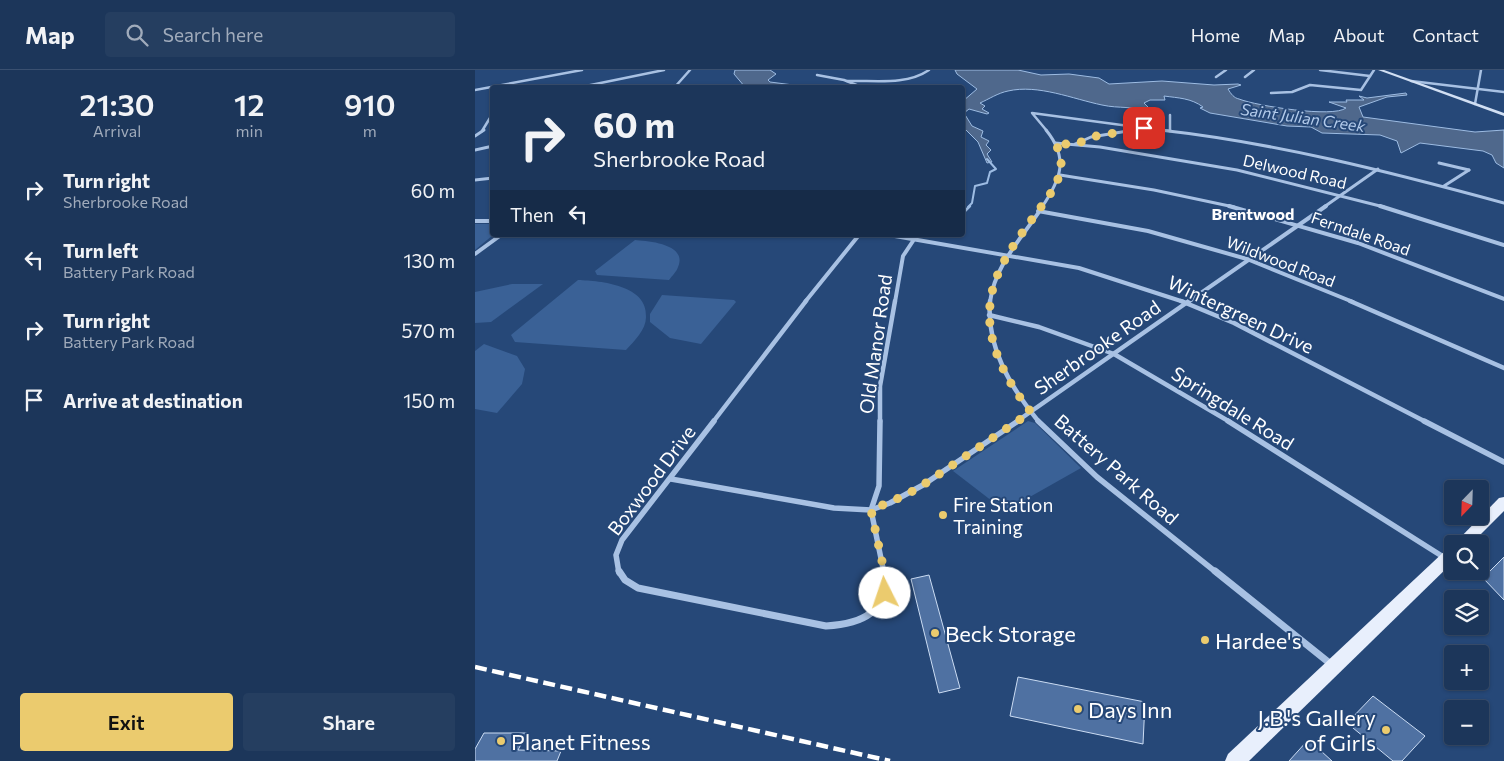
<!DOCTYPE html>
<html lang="en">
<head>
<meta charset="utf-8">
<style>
	:root { --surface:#1c365a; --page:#253e60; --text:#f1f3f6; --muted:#a0abbb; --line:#3a5070; --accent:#ebcb6e }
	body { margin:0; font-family:Commissioner,sans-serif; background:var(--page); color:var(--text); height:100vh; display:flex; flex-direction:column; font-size:19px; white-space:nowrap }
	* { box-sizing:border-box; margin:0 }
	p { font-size:16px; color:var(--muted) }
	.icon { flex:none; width:28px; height:28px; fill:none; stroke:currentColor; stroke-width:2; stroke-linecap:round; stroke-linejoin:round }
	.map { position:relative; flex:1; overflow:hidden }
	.side { display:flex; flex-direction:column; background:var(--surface); width:475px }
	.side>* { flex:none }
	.banner { position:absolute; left:15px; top:15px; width:475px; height:152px; border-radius:5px; box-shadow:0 1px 4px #0004,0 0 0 1px var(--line); background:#1c365a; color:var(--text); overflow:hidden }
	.needle { width:32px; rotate:203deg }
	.tools { position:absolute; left:969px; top:410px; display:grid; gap:10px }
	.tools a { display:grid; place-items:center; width:45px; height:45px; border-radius:5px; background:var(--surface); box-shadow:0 1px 4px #0004,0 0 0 1px var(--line); font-size:25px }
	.pin { position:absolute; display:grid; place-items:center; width:42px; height:42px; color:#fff; margin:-21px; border-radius:10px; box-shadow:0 2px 8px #0006 }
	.me { position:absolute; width:55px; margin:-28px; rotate:356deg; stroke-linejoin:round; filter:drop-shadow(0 0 4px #0008) }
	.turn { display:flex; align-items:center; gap:18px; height:105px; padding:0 20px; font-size:22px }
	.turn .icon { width:65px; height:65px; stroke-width:2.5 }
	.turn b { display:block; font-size:35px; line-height:42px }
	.then { display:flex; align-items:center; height:48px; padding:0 20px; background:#0003; gap:10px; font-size:19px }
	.eta { display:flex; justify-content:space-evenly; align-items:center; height:85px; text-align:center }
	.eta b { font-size:30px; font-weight:600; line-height:35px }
	.action { display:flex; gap:10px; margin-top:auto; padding:10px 20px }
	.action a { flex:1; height:58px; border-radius:5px; background:var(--accent); color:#111; font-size:20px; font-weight:600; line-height:58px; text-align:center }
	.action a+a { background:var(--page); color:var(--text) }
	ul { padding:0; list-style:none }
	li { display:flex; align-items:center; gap:15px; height:70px; padding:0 20px }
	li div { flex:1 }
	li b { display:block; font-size:19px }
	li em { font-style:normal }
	header { display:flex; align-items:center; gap:30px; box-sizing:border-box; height:70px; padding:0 25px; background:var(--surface); border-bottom:1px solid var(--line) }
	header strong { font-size:24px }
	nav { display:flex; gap:28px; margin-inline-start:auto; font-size:18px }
	.search { width:350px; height:45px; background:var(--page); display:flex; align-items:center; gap:12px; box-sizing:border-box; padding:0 18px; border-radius:5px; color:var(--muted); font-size:19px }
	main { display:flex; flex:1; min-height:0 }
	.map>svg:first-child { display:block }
	.green { fill:#3a6196 }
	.water { fill:#4f688c; stroke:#9dbce3 }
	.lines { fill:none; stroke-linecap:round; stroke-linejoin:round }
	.stream-far1 { stroke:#9dbce3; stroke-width:2 }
	.stream { stroke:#9dbce3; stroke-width:2.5 }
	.building { fill:#4f71a2; stroke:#cbdcf3 }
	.street-far5 { stroke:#a8c1e3; stroke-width:2.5 }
	.street-far4 { stroke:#a8c1e3; stroke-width:3 }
	.street-far3 { stroke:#a8c1e3; stroke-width:4 }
	.street-far2 { stroke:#a8c1e3; stroke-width:4.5 }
	.street-far1 { stroke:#a8c1e3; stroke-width:5.5 }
	.street { stroke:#a8c1e3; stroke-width:7 }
	.secondary { fill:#d1dff3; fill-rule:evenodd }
	.primary { fill:#e8effc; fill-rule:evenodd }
	.rail { stroke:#fff; stroke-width:4.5; stroke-dasharray:12 5.5; stroke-linecap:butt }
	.route { stroke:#ebcb6e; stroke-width:9; stroke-dasharray:0 16.2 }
	.poi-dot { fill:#ebcb6e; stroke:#264878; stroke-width:2 }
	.labels { text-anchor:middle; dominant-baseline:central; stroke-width:4; stroke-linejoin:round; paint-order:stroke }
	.far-water-label { font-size:16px; font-style:italic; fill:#b3cbeb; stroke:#264878 }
	.far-street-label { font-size:16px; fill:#fff; stroke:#264878 }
	.far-neighbourhood-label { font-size:16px; font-weight:bold; fill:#fff; stroke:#264878 }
	.street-label { font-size:19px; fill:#fff; stroke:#264878 }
	.poi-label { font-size:19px; fill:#fff; stroke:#264878; text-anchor:start }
	.near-poi-label { font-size:22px; fill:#fff; stroke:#264878; text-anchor:start }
</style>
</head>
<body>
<header>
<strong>Map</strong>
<div class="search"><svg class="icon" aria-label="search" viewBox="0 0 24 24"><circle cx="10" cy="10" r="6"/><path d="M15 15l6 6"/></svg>Search here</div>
<nav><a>Home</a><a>Map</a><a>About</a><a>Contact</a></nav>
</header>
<main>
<section class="side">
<div class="eta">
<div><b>21:30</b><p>Arrival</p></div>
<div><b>12</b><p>min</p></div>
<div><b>910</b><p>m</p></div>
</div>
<ul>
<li><svg class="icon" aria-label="right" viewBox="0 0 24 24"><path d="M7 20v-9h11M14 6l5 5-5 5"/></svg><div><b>Turn right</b><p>Sherbrooke Road</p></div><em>60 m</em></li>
<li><svg class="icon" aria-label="left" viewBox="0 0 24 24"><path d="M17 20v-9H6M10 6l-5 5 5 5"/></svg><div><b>Turn left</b><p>Battery Park Road</p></div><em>130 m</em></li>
<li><svg class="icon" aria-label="right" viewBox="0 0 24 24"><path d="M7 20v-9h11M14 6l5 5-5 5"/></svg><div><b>Turn right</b><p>Battery Park Road</p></div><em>570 m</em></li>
<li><svg class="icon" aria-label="arrive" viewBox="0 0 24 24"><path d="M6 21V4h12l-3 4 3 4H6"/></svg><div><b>Arrive at destination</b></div><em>150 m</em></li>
</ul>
<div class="action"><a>Exit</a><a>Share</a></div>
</section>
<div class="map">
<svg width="1029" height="691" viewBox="0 0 1029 691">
	<rect width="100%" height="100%" fill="#264878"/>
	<g class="green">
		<polygon points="0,154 17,154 18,165 0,180"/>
		<path d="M160,170C173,171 213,174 203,197C202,201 197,206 194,210L122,205L120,201Z"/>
		<path d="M103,210C126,211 173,215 171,247C171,260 159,271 151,280L40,272L36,265Z"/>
		<polygon points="37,214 68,214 16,252 0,253 0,222"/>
		<polygon points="187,225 259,230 261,232 226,274 195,268 175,252 175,244"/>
		<polygon points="9,274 42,286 50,299 47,314 22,343 0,339 0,281"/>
		<polygon points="553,351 560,353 606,398 530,441 478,401"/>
	</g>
	<g class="water">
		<polygon points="260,0 295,0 301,4 293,10 295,12 334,17 270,17 259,4"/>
		<path d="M480,0H543L566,5L594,4L624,8L634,14L687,11L739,15L763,14L766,15L753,19C756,24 759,28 764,29C782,36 858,48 871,38L854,32H872L871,30H889L884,26L892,28L931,23L932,25L912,27L884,37L888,47L1000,62L1029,60V98L1021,93L1017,85L1008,81L945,73L926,83L922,71L905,65L847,63L836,57L812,56L735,43L725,38L728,37C716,28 703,28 689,26L690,30H675L669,33L678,42L675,43C657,35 645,39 627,35C598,29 563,14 533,21C523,23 514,29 505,33L510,36L507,39L514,43L512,44L494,39L489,43L497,56L508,61L506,67L514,71L511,75L516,80L512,84L517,92L512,93L503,72L488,57V31L502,19L482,4Z"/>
	</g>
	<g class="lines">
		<polyline class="stream-far1" points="493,137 497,133 500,116 512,113 515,102 521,99 512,89"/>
		<polyline class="stream" points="488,143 495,136"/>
	</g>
	<g class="building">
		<polygon points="1029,487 1029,530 1008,508"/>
		<polygon points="454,505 485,618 464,623 436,509"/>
		<polygon points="543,607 670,632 668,674 535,646"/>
		<polygon points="898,626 950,666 927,691 918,691 872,653"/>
		<polygon points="9,663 52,663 43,680 86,681 82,691 0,691 0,679"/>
		<polygon points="833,670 846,681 857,691 814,691"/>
	</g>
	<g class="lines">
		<g class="street-far5">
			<polyline points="845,0 895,6"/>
			<polyline points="342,5 369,10 389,18"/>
			<polyline points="741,7 751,0"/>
			<polyline points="770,7 779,0"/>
			<path d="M372,11C398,10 431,16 454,0"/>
			<polyline points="936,11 1029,22"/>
			<polyline points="101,18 189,0"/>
			<polyline points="199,18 215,0"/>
			<polyline points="0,20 107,0"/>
			<polyline points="796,23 817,22 835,15 886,20 899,0"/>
			<polyline points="1000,34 1006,0"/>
			<polyline points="695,45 695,61"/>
			<polyline points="7,61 18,43"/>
			<polyline points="572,61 557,43 669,58"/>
			<polyline points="651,61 669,58 696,61"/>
		</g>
		<g class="street-far4">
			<path d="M685,60C802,73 915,102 1029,133"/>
			<polyline points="0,66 9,60"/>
			<polyline points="580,73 625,77 762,100 909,137"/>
			<polyline points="600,74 616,67 659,60"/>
			<polyline points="0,80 18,76"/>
			<polyline points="964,93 994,100"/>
			<polyline points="585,105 679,120 759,137"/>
			<polyline points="0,110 18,108"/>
			<polyline points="969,116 994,100"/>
			<path d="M567,137C586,109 594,88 571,60"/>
			<polyline points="849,137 903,99"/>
		</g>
		<g class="street-far3">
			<polyline points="754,136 883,173 1029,229"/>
			<polyline points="905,136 1029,175"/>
			<polyline points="563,141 673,161 772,189 878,232"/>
			<polyline points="0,151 18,151"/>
			<polyline points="414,165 604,198 709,232"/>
			<polyline points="0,184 26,165"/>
			<polyline points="330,232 384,165"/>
			<polyline points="420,232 428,186 438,171"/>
			<path d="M515,232C520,194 548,167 568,136"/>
			<polyline points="713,232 851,136"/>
		</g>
		<g class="street-far2">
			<path d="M515,231C511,277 536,318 564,352"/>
			<polyline points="706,231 759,253 951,352"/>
			<polyline points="875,231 1029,298"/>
			<polyline points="514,245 564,257 639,284 755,352"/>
			<polyline points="238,352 331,231"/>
			<polyline points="405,352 405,316 420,231"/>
			<polyline points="541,352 714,231"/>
		</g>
		<g class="street-far1">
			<polyline points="405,351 404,416 396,440 409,503"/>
			<polyline points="563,351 622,407 742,503"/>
			<polyline points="753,351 970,488"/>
			<polyline points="949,351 1029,392"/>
			<polyline points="196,409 359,438 396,440 415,433 448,415 543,351"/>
			<polyline points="144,503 141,485 147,470 239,351"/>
		</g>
		<g class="street">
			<path d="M144,501L150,510L163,518L351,556C386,554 416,542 408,501"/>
			<polyline points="740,501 857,595"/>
		</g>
		<polygon class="secondary" points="903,0 909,0 1029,43 1029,46"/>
		<g class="primary">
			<polygon points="1029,427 1029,441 996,474 979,474 1024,428"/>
			<polygon points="978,476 978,492 774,691 750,691 753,684 973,478"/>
		</g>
		<polyline class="rail" points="0,597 415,691"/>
	</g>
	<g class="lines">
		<path class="route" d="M410,523V505L396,440L431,425L448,415L556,342C532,312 511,274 515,235C518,199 543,169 563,141C571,130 580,119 584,106C588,94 586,83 580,73L600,75L616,67L669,58"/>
	</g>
	<g class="poi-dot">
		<circle cx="468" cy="445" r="5"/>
		<circle cx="460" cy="563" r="5"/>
		<circle cx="730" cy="570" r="5"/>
		<circle cx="603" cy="639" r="5"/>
		<circle cx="911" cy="660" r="5"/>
		<circle cx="26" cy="671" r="5"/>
	</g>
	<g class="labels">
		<g class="far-water-label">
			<text transform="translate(828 47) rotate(8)">Saint Julian Creek</text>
		</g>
		<g class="far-street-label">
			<text transform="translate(820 101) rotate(13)">Delwood Road</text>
			<text transform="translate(886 163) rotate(19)">Ferndale Road</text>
			<text transform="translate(806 191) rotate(21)">Wildwood Road</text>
		</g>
		<g class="far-neighbourhood-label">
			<text x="778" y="143">Brentwood</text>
		</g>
		<g class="street-label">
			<text transform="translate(766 244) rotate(25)">Wintergreen Drive</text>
			<text transform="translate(400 274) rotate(-82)">Old Manor Road</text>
			<text transform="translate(622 277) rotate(-35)">Sherbrooke Road</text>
			<text transform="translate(758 338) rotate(32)">Springdale Road</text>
			<text transform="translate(642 399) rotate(41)">Battery Park Road</text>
			<text transform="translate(176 410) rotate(-53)">Boxwood Drive</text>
		</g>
		<g class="poi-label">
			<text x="478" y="434">Fire Station<tspan x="478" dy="22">Training</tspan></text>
		</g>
		<g class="near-poi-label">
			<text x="470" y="563">Beck Storage</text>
			<text x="740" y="570">Hardee's</text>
			<text x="613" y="639">Days Inn</text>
			<text x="901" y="647" text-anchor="end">J.B.'s Gallery<tspan x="901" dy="25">of Girls</tspan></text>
			<text x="36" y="671">Planet Fitness</text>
		</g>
	</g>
</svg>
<div class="tools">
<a><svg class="needle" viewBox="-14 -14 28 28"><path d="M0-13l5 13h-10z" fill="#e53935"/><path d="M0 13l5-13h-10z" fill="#a0abbb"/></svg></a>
<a><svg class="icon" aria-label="search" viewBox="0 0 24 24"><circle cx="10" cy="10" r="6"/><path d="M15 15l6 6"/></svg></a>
<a><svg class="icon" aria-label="layers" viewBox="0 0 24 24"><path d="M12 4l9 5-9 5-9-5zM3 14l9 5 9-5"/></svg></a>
<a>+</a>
<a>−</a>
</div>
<div class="pin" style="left:669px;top:58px;background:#d93025"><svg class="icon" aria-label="arrive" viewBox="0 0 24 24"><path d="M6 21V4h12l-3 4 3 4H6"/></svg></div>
<svg class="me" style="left:410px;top:523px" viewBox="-20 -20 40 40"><circle r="19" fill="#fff"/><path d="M0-13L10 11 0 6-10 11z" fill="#ebcb6e"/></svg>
<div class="banner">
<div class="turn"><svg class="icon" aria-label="right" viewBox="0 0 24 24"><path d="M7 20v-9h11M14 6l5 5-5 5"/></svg><div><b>60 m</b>Sherbrooke Road</div></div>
<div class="then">Then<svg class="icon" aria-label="left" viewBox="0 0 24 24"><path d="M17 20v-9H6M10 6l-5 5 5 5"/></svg></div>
</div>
</div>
</main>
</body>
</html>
